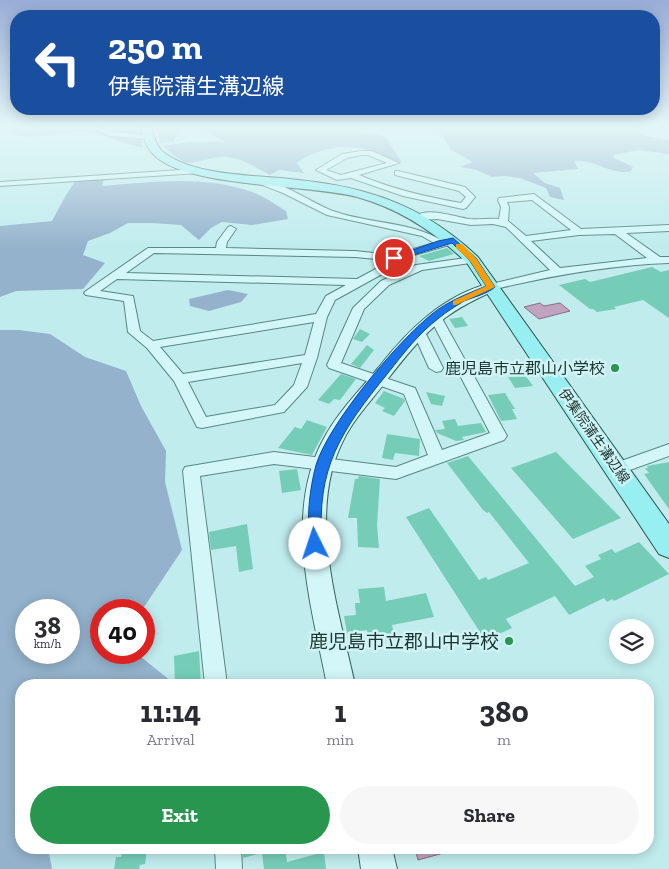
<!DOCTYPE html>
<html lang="en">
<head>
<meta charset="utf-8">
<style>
	:root { --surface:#fff; --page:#f7f7f7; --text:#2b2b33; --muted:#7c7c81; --accent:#28964e }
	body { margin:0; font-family:"Zilla Slab","Noto Sans JP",serif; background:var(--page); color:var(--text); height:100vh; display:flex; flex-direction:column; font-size:19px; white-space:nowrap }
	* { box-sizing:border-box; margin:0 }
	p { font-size:16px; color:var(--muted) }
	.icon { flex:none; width:28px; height:28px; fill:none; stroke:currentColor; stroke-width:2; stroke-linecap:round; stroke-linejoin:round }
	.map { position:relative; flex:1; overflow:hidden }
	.panel { position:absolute; left:15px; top:679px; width:639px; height:175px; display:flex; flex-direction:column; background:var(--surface); border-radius:20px; box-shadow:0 2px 12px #0003 }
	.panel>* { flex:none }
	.hud { position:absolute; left:10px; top:10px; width:650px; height:105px; border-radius:20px; box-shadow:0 2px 12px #0003; background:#1a4fa0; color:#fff; overflow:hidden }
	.fabs { position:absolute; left:609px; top:619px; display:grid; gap:10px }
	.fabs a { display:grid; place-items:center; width:45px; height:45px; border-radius:50%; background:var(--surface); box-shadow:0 2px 12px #0003; font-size:25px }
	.speed { position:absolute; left:15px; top:599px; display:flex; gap:10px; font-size:25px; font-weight:700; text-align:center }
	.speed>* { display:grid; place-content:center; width:65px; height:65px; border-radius:50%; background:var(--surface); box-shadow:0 2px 12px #0003; line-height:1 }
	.speed small { font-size:12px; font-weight:400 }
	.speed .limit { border:8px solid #d22; background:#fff; color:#111 }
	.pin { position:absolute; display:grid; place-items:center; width:42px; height:42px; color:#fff; margin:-21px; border:2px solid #fff; border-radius:50%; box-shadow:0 1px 5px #0007 }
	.me { position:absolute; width:55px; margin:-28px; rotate:356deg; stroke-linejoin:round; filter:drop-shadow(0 0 4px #0008) }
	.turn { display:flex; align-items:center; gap:18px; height:105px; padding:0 15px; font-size:22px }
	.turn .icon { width:65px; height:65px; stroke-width:2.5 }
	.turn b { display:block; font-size:35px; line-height:42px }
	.eta { display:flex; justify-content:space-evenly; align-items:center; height:85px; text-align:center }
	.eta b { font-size:30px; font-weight:700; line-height:35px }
	.button { display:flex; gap:10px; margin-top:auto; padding:10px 15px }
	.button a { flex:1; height:58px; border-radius:30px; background:var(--accent); color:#fff; font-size:20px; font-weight:700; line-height:58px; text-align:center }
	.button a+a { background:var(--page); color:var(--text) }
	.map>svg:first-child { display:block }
	.green { fill:#94b2cc; fill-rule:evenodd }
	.water { fill:#c0a3be; stroke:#8e6a8a }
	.building { fill:#75cdb8 }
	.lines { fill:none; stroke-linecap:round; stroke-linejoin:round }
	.street-casing { stroke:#588781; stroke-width:2 }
	.secondary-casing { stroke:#3b6962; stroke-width:2 }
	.primary-casing { stroke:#2c554d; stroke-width:2 }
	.street { fill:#d3f7f9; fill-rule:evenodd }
	.secondary { fill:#d3f7f9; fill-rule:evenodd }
	.primary { fill:#97eff2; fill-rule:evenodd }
	.route { fill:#1a73e8; stroke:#114b97 }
	.slow { fill:#f59e0b }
	.poi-dot { fill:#28964e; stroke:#d0f3f5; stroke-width:2 }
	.labels { text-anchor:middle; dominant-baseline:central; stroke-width:5; stroke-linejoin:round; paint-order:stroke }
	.far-street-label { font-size:14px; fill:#1c3632; stroke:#d0f3f5 }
	.poi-label { font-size:16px; fill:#1c3632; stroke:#d0f3f5; text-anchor:end }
	.near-poi-label { font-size:19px; fill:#1c3632; stroke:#d0f3f5; text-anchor:end }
</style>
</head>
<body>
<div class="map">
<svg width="669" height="869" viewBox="0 0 669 869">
	<rect width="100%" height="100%" fill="#c0ecee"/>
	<g class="green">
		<path d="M0,128H139L143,147C123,145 106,134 86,132C67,130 32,140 17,135C10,133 8,129 0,128Z"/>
		<path d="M157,128H342L385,136L402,163C372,150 351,141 318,152C310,155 304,157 297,163L304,173L279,170L270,175C257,168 242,158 227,157C212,155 193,167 182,161C175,157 169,151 163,146L189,142H225L201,129L178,132L174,141L160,143Z"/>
		<path d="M415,128H645L638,131L646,136L669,140V154L638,150L613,155L614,158L633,167L631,171C610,176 596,159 574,161L578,169L533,173L545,183L560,188L564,200L550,197L546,188L520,178L505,176L492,177L477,170L460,167L473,162L450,149L442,135L434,131Z"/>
		<path d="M105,175L102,186C152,182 204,175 252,192C264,196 275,204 286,211L288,219L252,225L222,222L211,228L199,240L181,225L153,223H128L110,233L88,241L83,255L105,263L83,289L16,291L0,297V226L52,221L66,195L78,177Z"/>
		<polygon points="228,290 248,294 241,302 209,311 190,306 189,299"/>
		<path d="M0,330H19L50,334L85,357L126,371L141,406L166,451L165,482L182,550L142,610H101V652L136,653L176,685H21V848H48L52,869H0ZM26,610H69V652H26Z"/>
	</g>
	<g class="water">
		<polygon points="540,303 544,306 560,303 570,311 539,319 524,307"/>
		<polygon points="415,848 458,848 458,849 418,860"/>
	</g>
	<g class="building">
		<polygon points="447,248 454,254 429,261 419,256"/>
		<polygon points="652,267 661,272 669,270 669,318 643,300 614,307 616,309 597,312 593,309 590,309 559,285 585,279 590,282"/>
		<polygon points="462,317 468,326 455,328 449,319"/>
		<polygon points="360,329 370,334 362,342 353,339"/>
		<polygon points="367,345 374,350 360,368 351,364"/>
		<polygon points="341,374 356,379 340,400 334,399 329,404 318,400"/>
		<polygon points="525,375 533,386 515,388 508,377"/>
		<polygon points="384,391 404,399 405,401 394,416 382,411 385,408 375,403"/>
		<polygon points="426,392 445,396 442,406 431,404"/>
		<polygon points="505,393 515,409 512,409 517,419 501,421 488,395"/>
		<polygon points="455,419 458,426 481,423 486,432 462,437 464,440 456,441 437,433 435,430 445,429 442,421"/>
		<polygon points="307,420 327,427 312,455 278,448 295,427 301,429"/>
		<polygon points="387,434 420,439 419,456 395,453 393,460 382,458"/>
		<polygon points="556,452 621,518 573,539 511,468"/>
		<polygon points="468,456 575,586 594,577 585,566 601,559 598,555 612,549 615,553 639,542 669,574 614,601 612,599 607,602 604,598 569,615 555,596 506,619 512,628 485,640 406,517 429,508 479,580 486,577 488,580 529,563 489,512 487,513 483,510 447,463"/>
		<polygon points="669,462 669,509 644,474 649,473 645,468 648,468 647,466"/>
		<polygon points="297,469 301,490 282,493 279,471"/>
		<polygon points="359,476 380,479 377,525 379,548 358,547 357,518 348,518 355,479 358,479"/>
		<polygon points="247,524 253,569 239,572 236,546 211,550 209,532"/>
		<polygon points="384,587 386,601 426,593 434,617 392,625 394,634 368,637 367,630 347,633 344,616 356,615 355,603 360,603 358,589"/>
		<polygon points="199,651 201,683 175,685 174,656"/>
		<polygon points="123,848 147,848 145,864 140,865 139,869 114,869 116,857 121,857"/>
		<polygon points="243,848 285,848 287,862 324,852 326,869 264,869 262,853 243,858"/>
	</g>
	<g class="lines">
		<defs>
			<g id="street">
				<polygon points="93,128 101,128 111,132 150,135 154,137 150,139 110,136"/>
				<path d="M361,151H372L399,163L359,175C392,189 426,197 461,203L466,197L459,191L395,175V171H398L465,187L475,197L466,208L463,209L403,196L351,178L337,180L316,170L342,154ZM361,155H368L387,163L341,175L326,170L347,158Z"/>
				<polygon points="196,169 200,171 199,173 0,186 0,182"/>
				<path d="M252,177C270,175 314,204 333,211C369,224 410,221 443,241L453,238L458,241L456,243L397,260L393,268L335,300L327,317L317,358L307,387L284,412L202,428L197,427L174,381L147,348L128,332L124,301L86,295L84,293L86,291L148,248H216L217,242L228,227L231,226L236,229L227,242L226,248L355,251L393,255L434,243L422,236L327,215L283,193L252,181ZM154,253L355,257L387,260L385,264L357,279L126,273ZM117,279L346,285L326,296L316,314L153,341L140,331L133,296L100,291ZM314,322L305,355L183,374L160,347ZM302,363L294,385L275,405L206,417L188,382Z"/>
				<path d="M534,194L581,229L669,225V231L626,233L660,257H669V263C608,265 550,276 491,290L485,287L487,285L550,270L506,227L493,224L471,225L437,219L419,220L414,217C428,206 454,217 470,219C480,220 489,218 499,219L501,207L498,200L499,198ZM532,200L571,230L526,236L508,221L509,207L507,202ZM615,234L647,258L560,268L531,241L579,235Z"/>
				<polygon points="473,257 478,260 477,262 422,270 389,285 364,309 341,363 415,388 442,450 490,433 429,316 435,312 439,313 507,436 504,440 396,479 274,464 200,476 227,685 205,685 183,471 185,467 274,452 396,467 428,455 404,394 329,368 327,365 353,308 381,281 416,265"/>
				<polygon points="419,328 425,332 443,368 441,371 436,372 429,368 413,332"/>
				<polygon points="669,444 669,456 616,475 610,473 608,469 610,465"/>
				<polygon points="215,848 241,848 242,869 216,869"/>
			</g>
			<g id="secondary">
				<path d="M491,283L496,284L498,287L496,290C440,314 424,333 387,380C372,400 354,418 343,441C306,514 339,610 355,685H327C312,607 283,515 323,440C337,413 359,391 378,368C408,330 443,295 491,283Z"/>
				<polygon points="358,848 392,848 397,869 361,869"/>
			</g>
			<path id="primary" d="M140,128H150C154,135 156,145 162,151C192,176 253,175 290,179C317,182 343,185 368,193C411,205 446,227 478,257L669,524V558L659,554L467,263C435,232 400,209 357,197C308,184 187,188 154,155C146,148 144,137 140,128Z"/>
		</defs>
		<use href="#street" class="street-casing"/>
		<use href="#secondary" class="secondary-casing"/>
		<use href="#primary" class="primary-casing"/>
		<use href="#street" class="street"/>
		<use href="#secondary" class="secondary"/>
		<use href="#primary" class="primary"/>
	</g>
	<linearGradient id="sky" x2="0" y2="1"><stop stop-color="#98add7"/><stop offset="0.51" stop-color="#e3f6f7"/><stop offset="1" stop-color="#e3f6f7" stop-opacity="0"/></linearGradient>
	<rect width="669" height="249" fill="url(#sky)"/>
	<path class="route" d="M453,238L476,258L495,287C487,294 474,297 464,301C456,306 446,312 439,318C419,333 403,354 388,373C341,431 316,467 322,544L320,549L315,550L311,549L309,544C307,518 309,491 316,465C329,423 397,342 432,314C448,301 467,294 486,286L470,261L452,243L394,261L390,258L438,241Z"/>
	<polygon class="slow" points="456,244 462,244 476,258 495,287 456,305 453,305 453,301 486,286 470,261 456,248"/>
	<g class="poi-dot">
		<circle cx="615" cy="368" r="5"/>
		<circle cx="509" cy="641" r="5"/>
	</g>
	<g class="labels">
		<g class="far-street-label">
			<text transform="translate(594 436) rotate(55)">伊集院蒲生溝辺線</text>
		</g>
		<g class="poi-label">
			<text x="605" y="368">鹿児島市立郡山小学校</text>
		</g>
		<g class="near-poi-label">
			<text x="499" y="641">鹿児島市立郡山中学校</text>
		</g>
	</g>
</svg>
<div class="fabs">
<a><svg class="icon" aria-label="layers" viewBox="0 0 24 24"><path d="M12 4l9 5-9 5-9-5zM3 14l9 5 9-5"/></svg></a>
</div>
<div class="speed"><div>38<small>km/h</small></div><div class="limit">40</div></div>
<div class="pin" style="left:394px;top:258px;background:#d93025"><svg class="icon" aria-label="arrive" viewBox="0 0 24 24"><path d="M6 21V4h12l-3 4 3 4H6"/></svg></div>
<svg class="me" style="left:315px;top:544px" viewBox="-20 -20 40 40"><circle r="19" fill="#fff"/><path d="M0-13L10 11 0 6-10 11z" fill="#1a73e8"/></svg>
<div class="hud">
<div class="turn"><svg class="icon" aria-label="left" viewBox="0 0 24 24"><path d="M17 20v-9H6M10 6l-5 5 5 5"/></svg><div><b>250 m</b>伊集院蒲生溝辺線</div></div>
</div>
<section class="panel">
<div class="eta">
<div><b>11:14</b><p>Arrival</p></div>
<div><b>1</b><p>min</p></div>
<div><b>380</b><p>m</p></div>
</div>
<div class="button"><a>Exit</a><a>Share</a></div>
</section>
</div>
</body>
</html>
